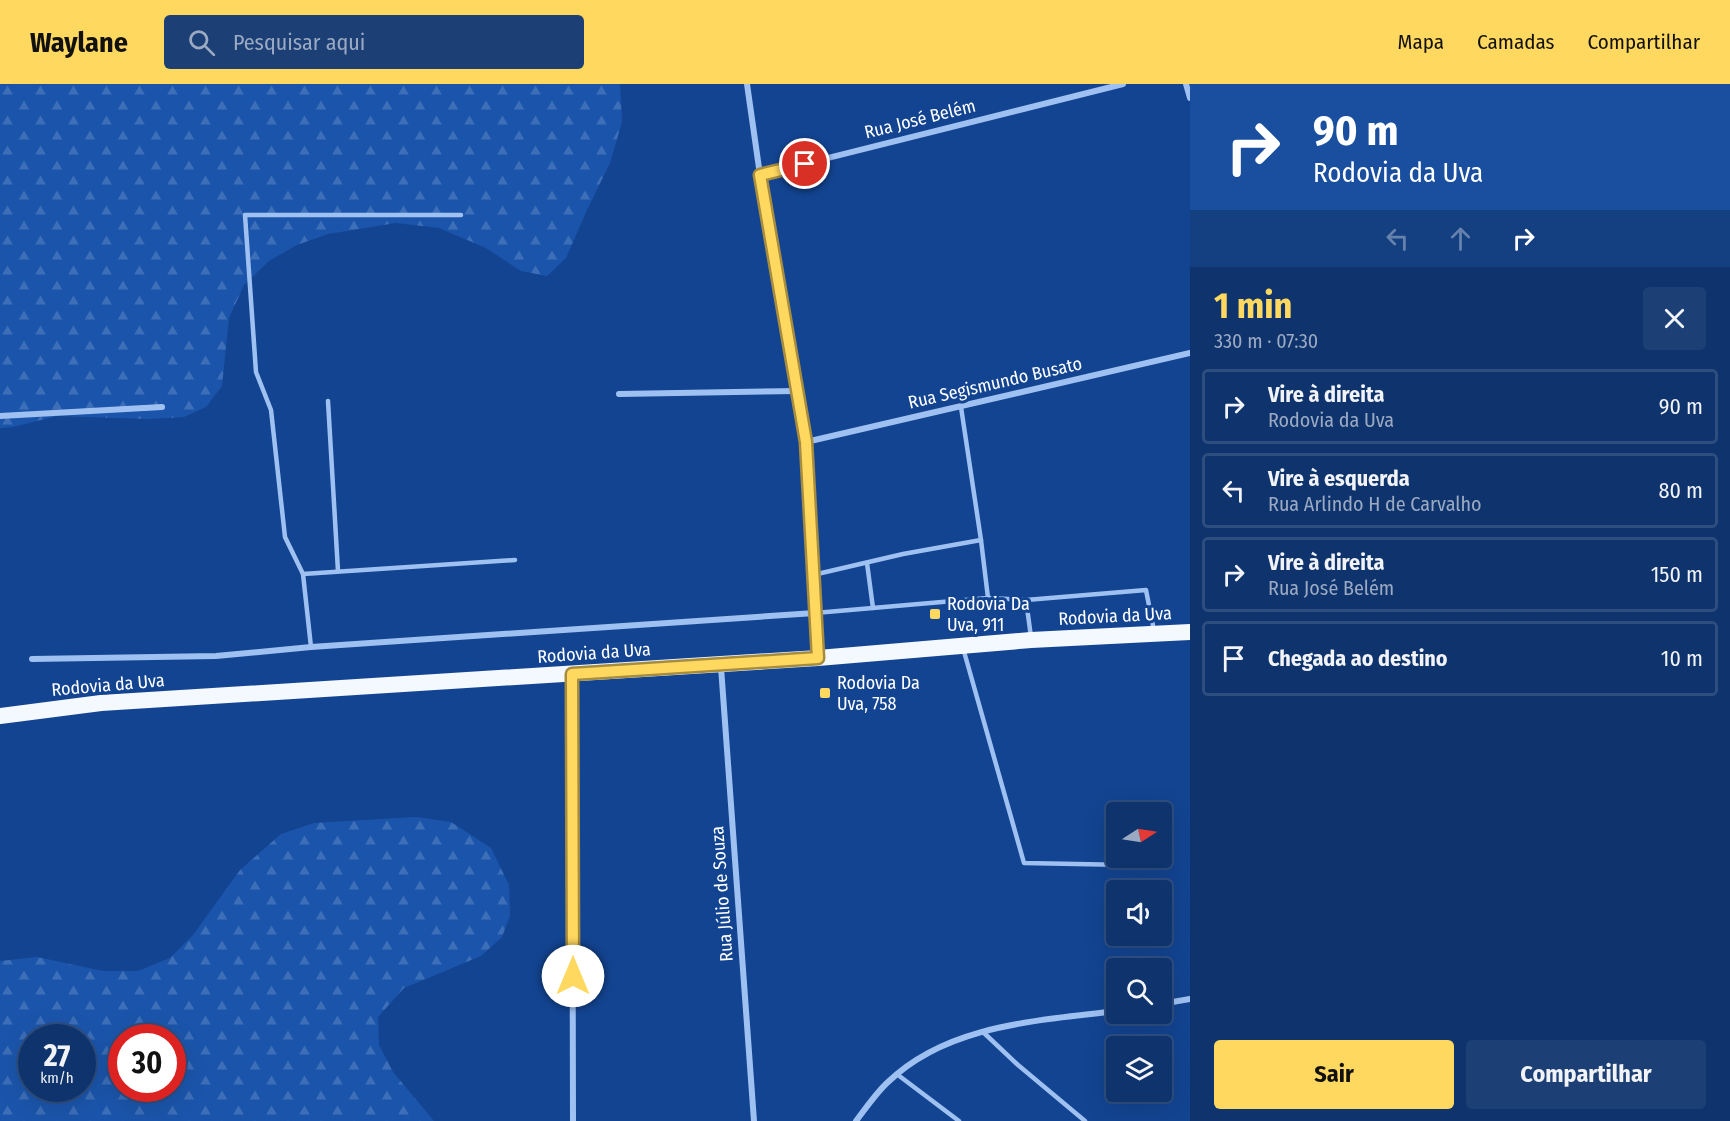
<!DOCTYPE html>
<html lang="pt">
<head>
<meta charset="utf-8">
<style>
	:root { --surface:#0e336d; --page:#1c3f75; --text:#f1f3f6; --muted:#9baac2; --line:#2e4e80; --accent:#ffd860 }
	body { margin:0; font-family:"Fira Sans Condensed",sans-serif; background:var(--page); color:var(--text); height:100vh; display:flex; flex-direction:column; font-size:22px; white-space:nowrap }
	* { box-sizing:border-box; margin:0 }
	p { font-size:20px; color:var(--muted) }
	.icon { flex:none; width:33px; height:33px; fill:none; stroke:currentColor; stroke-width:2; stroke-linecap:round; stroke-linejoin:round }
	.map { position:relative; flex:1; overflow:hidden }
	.side { display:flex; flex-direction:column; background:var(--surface); width:540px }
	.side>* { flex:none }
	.banner { background:#1a4fa0; color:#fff; overflow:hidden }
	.needle { width:39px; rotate:78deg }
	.controls { position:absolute; left:1106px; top:718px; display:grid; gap:12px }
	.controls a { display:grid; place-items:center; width:66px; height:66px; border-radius:6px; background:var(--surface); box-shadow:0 6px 24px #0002,0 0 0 2px var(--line); font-size:30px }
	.speed { position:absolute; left:18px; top:940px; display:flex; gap:12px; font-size:30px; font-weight:700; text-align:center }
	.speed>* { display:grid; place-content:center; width:78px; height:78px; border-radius:50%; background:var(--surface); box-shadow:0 6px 24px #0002,0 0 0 2px var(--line); line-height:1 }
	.speed small { font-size:15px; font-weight:400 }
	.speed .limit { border:9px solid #d22; background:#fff; color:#111 }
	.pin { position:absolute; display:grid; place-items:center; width:51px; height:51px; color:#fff; margin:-26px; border:3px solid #fff; border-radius:50%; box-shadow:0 2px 6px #0007 }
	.me { position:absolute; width:66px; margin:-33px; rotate:0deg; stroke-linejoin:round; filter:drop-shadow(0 0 4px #0008) }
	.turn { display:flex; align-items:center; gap:21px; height:126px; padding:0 24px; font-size:27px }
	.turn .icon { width:78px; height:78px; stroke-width:2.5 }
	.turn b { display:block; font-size:42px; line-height:51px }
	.lanes { display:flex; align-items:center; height:57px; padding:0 24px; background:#0003; justify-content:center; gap:30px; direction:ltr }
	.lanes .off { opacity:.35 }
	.round { display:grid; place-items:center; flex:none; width:63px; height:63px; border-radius:6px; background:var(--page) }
	.headline { display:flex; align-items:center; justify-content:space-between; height:102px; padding:0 24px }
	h1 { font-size:36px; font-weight:700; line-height:45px; color:var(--accent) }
	.primary-button { display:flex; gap:12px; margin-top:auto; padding:12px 24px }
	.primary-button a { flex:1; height:69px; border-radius:6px; background:var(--accent); color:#111; font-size:24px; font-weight:700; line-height:69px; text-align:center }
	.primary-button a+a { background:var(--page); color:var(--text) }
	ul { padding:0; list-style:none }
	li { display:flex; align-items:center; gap:18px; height:75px; margin:0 12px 9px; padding:0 12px; border:3px solid var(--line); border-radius:6px }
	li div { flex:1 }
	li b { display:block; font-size:22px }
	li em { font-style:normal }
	header { display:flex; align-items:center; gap:36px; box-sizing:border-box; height:84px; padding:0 30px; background:var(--accent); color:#111 }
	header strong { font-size:28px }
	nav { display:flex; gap:33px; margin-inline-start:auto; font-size:21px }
	.search { width:420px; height:54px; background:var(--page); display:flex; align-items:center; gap:15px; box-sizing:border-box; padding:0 21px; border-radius:6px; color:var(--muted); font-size:22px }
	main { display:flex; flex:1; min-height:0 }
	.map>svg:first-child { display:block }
	.forest { fill:url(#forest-firs); fill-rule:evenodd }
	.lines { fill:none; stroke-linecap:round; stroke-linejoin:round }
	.service { stroke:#9fc1f2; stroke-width:4.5 }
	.minor { stroke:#9fc1f2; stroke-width:6 }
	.trunk { stroke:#f4f8ff; stroke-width:16 }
	.route-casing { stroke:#a68c3e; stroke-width:15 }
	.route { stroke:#ffd860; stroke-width:10 }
	.poi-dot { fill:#ffd860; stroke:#134491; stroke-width:2 }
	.labels { text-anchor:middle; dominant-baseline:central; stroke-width:6; stroke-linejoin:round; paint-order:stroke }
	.street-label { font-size:18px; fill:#fff; stroke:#134491 }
	.poi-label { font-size:18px; fill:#fff; stroke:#134491; text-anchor:start }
</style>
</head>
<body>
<header>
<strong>Waylane</strong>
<div class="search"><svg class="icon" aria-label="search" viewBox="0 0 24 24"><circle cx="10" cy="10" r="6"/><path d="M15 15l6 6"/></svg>Pesquisar aqui</div>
<nav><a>Mapa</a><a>Camadas</a><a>Compartilhar</a></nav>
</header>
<main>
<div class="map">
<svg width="1190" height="1037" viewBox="0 0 1190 1037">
	<defs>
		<pattern id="forest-firs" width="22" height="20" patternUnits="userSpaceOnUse" patternTransform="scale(1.5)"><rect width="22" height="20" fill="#1b55ab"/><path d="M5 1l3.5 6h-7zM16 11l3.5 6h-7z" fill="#3d6eb8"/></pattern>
	</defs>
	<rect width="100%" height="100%" fill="#134491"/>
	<g class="forest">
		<polygon points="0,0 620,0 622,38 610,79 587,126 566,174 547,192 521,187 486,164 439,144 396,139 328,150 297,161 269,177 244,201 229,234 222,302 206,323 184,333 149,335 57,332 13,343 0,344"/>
		<path d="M416,733L451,738L491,764L509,801L510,832L502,853L481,872L404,904L378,933L379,961L393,988L434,1037H0V877L37,873L103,887H138L170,874L193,851L240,786L281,750L314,739ZM32,954H82V1005H32ZM122,954H172V1005H122Z"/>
	</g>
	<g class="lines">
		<g class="service">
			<polyline points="328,317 338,487"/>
			<polyline points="961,323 981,456"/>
			<polyline points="867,479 873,524"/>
			<polyline points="303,490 515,476"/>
			<polyline points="813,491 903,470 981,456 988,514"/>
			<polyline points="1026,516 1146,506 1154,547"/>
			<polyline points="815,529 988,514 1026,516 1031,553"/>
			<polyline points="311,563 303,490 285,453 271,326 256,288 245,131 461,131"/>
			<polyline points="963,564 1024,779 1128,781"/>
			<polyline points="983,948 1018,981 1085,1037"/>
			<polyline points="898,991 959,1037"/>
		</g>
		<g class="minor">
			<polyline points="747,0 760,91 806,358 818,574"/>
			<polyline points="1186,0 1190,14"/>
			<polyline points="760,91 1123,0"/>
			<polyline points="619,310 797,307"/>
			<polyline points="0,332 162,323"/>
			<polyline points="806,358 1190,269"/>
			<polyline points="32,575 216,572 311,563 815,529"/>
			<polyline points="721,583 754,1037"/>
			<polyline points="572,590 573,1037"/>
			<polyline points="1161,920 1190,915"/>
			<path d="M856,1037C866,1024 876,1009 888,998C948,940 1038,937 1116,927"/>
		</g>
		<polyline class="trunk" points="0,632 101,619 818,574 1031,556 1190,548"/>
	</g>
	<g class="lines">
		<defs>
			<polyline id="route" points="573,892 572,590 818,574 806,358 760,91 805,80"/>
		</defs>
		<use href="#route" class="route-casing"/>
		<use href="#route" class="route"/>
	</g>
	<g class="poi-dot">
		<rect x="929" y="524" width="12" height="12" rx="3"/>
		<rect x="819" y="603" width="12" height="12" rx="3"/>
	</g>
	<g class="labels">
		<g class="street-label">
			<text transform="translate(920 35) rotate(-14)">Rua José Belém</text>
			<text transform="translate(995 299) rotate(-13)">Rua Segismundo Busato</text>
			<text transform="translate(1115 532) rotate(-3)">Rodovia da Uva</text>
			<text transform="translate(594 569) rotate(-4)">Rodovia da Uva</text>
			<text transform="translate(108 601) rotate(-5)">Rodovia da Uva</text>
			<text transform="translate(722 810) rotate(-94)">Rua Júlio de Souza</text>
		</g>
		<g class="poi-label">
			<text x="947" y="520">Rodovia Da<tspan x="947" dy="21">Uva, 911</tspan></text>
			<text x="837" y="599">Rodovia Da<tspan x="837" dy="21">Uva, 758</tspan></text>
		</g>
	</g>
</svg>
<div class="controls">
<a><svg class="needle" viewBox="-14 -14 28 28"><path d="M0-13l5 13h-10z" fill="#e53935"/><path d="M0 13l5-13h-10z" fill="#9baac2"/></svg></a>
<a><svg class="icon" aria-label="sound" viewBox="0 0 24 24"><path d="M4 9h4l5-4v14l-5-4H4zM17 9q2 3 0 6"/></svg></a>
<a><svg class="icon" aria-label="search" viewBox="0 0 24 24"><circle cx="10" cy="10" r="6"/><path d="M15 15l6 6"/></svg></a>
<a><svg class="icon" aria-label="layers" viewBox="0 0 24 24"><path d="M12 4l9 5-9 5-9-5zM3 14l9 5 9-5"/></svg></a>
</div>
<div class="speed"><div>27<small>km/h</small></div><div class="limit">30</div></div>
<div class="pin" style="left:805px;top:80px;background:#d93025"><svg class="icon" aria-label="arrive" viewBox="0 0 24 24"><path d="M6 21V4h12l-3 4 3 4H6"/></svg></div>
<svg class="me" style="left:573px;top:892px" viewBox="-20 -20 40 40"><circle r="19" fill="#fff"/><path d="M0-13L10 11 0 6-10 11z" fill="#ffd860"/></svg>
</div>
<section class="side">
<div class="banner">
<div class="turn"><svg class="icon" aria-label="right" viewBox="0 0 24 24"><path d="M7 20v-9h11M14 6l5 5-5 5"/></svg><div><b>90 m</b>Rodovia da Uva</div></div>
<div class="lanes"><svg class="icon off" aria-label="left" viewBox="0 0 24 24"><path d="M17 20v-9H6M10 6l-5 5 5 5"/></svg><svg class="icon off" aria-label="ahead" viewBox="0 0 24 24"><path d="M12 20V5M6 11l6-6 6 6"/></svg><svg class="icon" aria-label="right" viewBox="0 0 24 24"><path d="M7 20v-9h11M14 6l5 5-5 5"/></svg></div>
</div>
<div class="headline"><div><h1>1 min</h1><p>330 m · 07:30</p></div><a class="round"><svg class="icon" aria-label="close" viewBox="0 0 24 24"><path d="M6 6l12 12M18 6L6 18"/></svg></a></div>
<ul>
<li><svg class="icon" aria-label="right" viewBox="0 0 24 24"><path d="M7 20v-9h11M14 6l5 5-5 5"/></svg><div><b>Vire à direita</b><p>Rodovia da Uva</p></div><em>90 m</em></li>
<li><svg class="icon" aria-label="left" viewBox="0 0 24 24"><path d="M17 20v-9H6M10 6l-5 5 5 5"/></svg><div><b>Vire à esquerda</b><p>Rua Arlindo H de Carvalho</p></div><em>80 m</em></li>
<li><svg class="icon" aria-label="right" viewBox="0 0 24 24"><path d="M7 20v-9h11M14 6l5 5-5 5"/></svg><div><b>Vire à direita</b><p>Rua José Belém</p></div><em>150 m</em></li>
<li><svg class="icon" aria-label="arrive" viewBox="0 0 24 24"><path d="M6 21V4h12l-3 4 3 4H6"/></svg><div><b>Chegada ao destino</b></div><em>10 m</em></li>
</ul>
<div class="primary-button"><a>Sair</a><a>Compartilhar</a></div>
</section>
</main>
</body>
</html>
